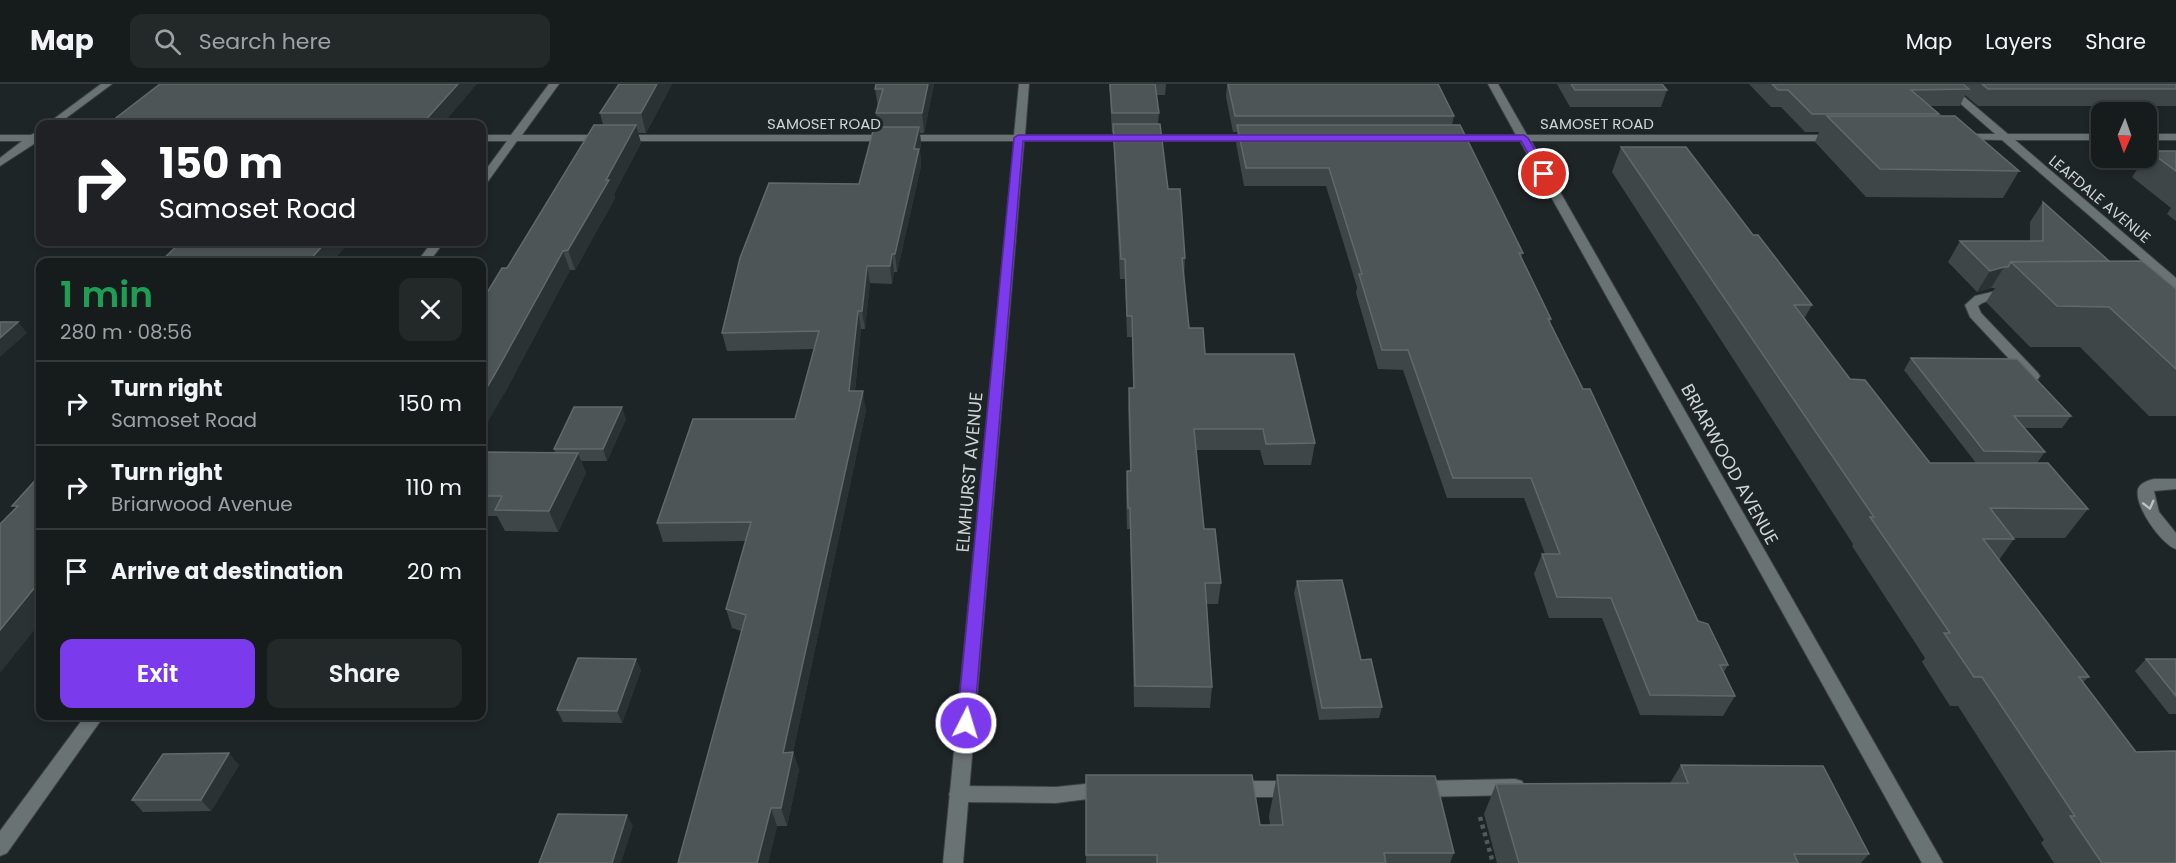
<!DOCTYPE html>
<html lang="en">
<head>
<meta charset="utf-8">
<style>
	:root { --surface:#161c1c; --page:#232929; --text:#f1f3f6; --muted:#9ea1a3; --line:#353a3b; --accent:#7c3aed }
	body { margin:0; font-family:Poppins,sans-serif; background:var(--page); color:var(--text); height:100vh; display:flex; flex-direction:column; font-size:22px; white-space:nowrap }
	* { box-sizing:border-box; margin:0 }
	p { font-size:20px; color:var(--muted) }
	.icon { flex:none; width:33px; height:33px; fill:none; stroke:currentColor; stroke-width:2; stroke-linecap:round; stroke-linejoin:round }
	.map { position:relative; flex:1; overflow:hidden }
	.panel { position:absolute; left:36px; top:174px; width:450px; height:462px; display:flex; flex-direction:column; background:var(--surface); border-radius:12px; box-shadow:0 3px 9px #0003,0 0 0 2px var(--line) }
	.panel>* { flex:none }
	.hud { position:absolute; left:36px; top:36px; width:450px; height:126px; border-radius:12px; box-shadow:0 3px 9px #0003,0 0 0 2px var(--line); background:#202124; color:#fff; overflow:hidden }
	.needle { width:39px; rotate:182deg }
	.fabs { position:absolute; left:2091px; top:18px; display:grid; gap:12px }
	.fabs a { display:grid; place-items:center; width:66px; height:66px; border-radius:12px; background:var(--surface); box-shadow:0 3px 9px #0003,0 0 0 2px var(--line); font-size:30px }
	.pin { position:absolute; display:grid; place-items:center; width:51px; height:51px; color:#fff; margin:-26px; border:3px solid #fff; border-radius:50%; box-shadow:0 2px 6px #0007 }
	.me { position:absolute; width:66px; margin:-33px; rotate:5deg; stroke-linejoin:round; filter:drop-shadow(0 0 4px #0008) }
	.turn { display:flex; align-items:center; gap:21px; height:126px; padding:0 24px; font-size:27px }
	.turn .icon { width:78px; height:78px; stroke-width:2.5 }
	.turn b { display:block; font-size:42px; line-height:51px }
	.round { display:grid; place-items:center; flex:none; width:63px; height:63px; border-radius:12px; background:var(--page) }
	.head { display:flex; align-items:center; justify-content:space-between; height:102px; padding:0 24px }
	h1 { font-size:36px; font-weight:600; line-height:45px; color:#1e9e55 }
	.primary-button { display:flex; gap:12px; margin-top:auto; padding:12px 24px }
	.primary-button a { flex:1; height:69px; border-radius:12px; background:var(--accent); color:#fff; font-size:24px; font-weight:600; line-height:69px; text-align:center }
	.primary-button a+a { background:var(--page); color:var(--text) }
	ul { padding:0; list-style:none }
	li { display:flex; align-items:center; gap:18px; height:84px; padding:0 24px; border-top:2px solid var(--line) }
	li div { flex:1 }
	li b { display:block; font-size:22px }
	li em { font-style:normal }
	header { display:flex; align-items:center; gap:36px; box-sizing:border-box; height:84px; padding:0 30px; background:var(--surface); border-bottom:2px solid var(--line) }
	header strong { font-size:28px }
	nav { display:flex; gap:33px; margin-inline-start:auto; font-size:21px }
	.search { width:420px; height:54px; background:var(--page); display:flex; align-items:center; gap:15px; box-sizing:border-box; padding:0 21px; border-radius:12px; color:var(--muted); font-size:22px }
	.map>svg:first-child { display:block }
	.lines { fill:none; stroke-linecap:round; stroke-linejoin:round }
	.service-casing { stroke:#3c4142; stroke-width:2 }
	.minor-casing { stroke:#3c4142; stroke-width:2 }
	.path-far1 { stroke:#545a5b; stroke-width:3; stroke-dasharray:2 2; stroke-linecap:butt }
	.path { stroke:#545a5b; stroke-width:4.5; stroke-dasharray:4 4; stroke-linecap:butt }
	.service { fill:#6a7374; fill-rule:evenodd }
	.minor { fill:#6a7374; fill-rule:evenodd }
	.wall { fill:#3e4647 }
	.shaded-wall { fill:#2b3233 }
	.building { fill:#4e5556; stroke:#62696a; stroke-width:1.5 }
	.oneway { stroke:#bcc1c2 }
	.route { fill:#7c3aed; stroke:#51269a; stroke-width:1.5 }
	.labels { text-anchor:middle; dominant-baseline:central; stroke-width:6; stroke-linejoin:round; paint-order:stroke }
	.far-street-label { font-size:15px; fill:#d0d4d5; stroke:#1e2526 }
	.street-label { font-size:18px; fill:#d0d4d5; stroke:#1e2526 }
</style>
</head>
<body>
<header>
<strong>Map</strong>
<div class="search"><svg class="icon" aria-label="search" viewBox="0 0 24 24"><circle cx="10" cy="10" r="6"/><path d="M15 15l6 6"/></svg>Search here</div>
<nav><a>Map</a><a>Layers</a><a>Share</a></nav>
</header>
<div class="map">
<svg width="2176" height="779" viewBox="0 0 2176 779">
	<rect width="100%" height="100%" fill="#1e2526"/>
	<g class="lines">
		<defs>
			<g id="service">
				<polygon points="1938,0 1949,0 2009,51 2009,55 2001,55"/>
				<path d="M2000,206H2011L2017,210C2007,218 1990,212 1978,222L1981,229L2038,289L2040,292L2038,295H2028L1970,233L1965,221L1975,212Z"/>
				<path d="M2154,395H2176V405L2154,407L2159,428L2176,449V465C2161,460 2134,422 2138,405C2140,399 2149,396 2154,395Z"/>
				<polygon points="1515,695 1522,697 1525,703 1522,709 1515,711 1419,713 1412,711 1409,705 1412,699 1419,697"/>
				<polygon points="1236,697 1293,697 1300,699 1303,705 1300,711 1293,713 1236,713 1229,711 1226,705 1229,699"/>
				<polygon points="1104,698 1111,700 1114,706 1111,712 1056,719 959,718 952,716 949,710 952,704 959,702 1056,703"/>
			</g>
			<g id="minor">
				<polygon points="101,0 112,0 58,40 47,40"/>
				<polygon points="549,0 559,0 522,51 1014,51 1019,0 1029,0 1025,51 1255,51 1260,54 1255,57 1024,57 963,779 943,779 1014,57 517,57 486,100 482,101 482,91 507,57 482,57 482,51 511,51"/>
				<polygon points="1488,0 1498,0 1527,51 1837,51 1842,54 1837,57 1531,57 1943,779 1922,779 1520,57 1447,57 1442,54 1447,51 1516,51"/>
				<polygon points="40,46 40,56 0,82 0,74 22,57 0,57 0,51 31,51"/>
				<polygon points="1960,50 2102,50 2102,56 2015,56 2176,194 2176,204 2172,203 2002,56 1956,55 1955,53"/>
				<rect x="2146" y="50" width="30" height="6"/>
				<polygon points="432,158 444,158 429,178 417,178"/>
				<polygon points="85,632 104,632 7,769 0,772 0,747"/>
			</g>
		</defs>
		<use href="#service" class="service-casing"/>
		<use href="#minor" class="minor-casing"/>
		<polyline class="path-far1" points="2116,20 2128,28"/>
		<polyline class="path" points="1480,733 1493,779"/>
		<use href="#service" class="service"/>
		<use href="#minor" class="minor"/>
	</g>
	<g class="wall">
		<polygon points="672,0 646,49 638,49 641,59 614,110 615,114 575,186 570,186 504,310 507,184 603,41 600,29"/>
		<polygon points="876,0 934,0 924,49 920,49 921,59 920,66 921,82 897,188 894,188 892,200 870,199 865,245 861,245 855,307 866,326 793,668 799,686 787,742 777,742 768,779 741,547 732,544 726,525 746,457 663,458 657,439 795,335 814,265 727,267 722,249 859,100 878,43 876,29 878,24 875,5"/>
		<polygon points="1109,0 1166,0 1165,11 1156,11 1159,29 1158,40 1168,105 1185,174 1184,195 1189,244 1205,270 1315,359 1311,381 1264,381 1260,366 1196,366 1204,445 1221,499 1218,520 1207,520 1212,603 1210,624 1134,623 1130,445 1127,445 1126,408 1127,387 1130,387 1128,325 1129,304 1133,304 1132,253 1127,253 1125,195 1120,195 1113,49 1112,49"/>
		<polygon points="1227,0 1438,0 1454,32 1452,41 1523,169 1521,173 1551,235 1550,239 1698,537 1728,581 1724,588 1735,612 1723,632 1640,631 1602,534 1549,534 1534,490 1542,470 1545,470 1524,414 1447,414 1403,286 1378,285 1356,209 1357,203 1326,102 1244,102 1236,59 1237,48 1233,48 1226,13"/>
		<polygon points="1557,0 1662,0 1667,6 1661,23 1570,23"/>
		<polygon points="1749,0 2176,0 2176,22 1978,22 1965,11 1960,22 1930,22 1939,30 1938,32 2019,87 2003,114 1866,113 1815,58 1819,48 1805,48 1781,23 1771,23"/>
		<polygon points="1621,63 1753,151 1812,221 1804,235 1850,295 1930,379 1976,379 1904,286 1911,274 2071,332 2062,344 2024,344 2045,368 2037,379 2088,425 2065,454 2013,454 2014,455 1999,476 2089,593 2083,598 2176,779 2054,779 2041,759 2044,756 1958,622 1950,622 1922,578 1925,574 1852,462 1853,460 1612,88"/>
		<polygon points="2149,67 2176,67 2176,137 2167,130 2171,124 2132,93 2145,74 2146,74 2146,71"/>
		<polygon points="2043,118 2109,177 2176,205 2176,332 2149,332 2080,263 2030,263 1986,218 1995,204 1991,204 1977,208 1948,178 1960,157 2030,157 2030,138"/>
		<polygon points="626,335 607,377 581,377 586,389 558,448 505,447 497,432 482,432 482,368 555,369 554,365"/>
		<polygon points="1297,497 1361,576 1382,623 1379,634 1319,636 1294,509"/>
		<polygon points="2146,575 2176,575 2176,630 2169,630 2135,587"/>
		<polygon points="641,586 622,639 563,638 557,626"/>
		<polygon points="239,681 211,727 143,728 132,716"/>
		<polygon points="1681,681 1869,770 1861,779 1497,779 1484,730 1496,700 1670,699"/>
		<polygon points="1086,691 1260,741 1270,741 1269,732 1277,691 1454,769 1450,779 1086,779"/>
	</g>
	<g class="shaded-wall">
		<polygon points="458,0 477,0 443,40 422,40"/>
		<polygon points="657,0 672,0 646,49 641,29"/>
		<polygon points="928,0 934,0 924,49 922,29"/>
		<polygon points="636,41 641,59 614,110 615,114 575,186 568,166"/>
		<polygon points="919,43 921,59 920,66 921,82 897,188 895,170 914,65"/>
		<polygon points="326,158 350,158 332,178 308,178"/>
		<polygon points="563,167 570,186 504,310 482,348 482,312"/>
		<polygon points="892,170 894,188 892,200 890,182"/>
		<polygon points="867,182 870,199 865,245 862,227"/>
		<polygon points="2004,183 1991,204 1977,208 1990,187"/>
		<polygon points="858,227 861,245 853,326 849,307"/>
		<polygon points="18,238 27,249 0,273 0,254"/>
		<polygon points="863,307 866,326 789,687 783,669"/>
		<polygon points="622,323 626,335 607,377 603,365"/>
		<polygon points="578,369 586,389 558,448 549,427"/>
		<polygon points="40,497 40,539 0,589 0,546"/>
		<polygon points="636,575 641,586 622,639 617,627"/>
		<polygon points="793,668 799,686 787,742 781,724"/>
		<polygon points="229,669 239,681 211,727 201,716"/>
		<polygon points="771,724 777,742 768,779 757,779"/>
		<polygon points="627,731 633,742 621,779 612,779"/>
	</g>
	<g class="building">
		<polygon points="160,0 458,0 422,40 108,40"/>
		<polygon points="619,0 657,0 641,29 600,29"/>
		<polygon points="876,0 928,0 922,29 876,29 883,5 875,5"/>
		<polygon points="1110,0 1155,0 1159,29 1112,29"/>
		<polygon points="1228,0 1438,0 1454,32 1235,32"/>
		<polygon points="1571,0 1662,0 1667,6 1575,6"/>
		<polygon points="1772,0 1963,0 1969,5 1911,6 1939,30 1812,30 1788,6 1778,6"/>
		<polygon points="1982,0 2176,0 2176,5 1988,5"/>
		<polygon points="1827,32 1955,32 2019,87 1880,85"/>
		<polygon points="1113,40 1160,40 1168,105 1180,105 1185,174 1182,174 1189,244 1203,244 1205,270 1294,270 1315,359 1266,360 1263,345 1194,345 1204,445 1215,445 1221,499 1205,499 1212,603 1135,602 1130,424 1128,424 1127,387 1131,387 1129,304 1134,304 1132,232 1127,232 1125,175 1121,175"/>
		<polygon points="594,41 636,41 606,96 609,96 568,166 563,167 495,290 482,312 482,217 502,184 507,184"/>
		<polygon points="1237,41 1460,41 1523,169 1519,169 1551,235 1548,235 1583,305 1590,305 1698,537 1708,540 1728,581 1720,581 1735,612 1650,611 1611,514 1557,513 1542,470 1560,470 1531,394 1453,394 1408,266 1382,266 1359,190 1362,190 1329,84 1246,84"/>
		<polygon points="874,43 919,43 914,65 919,65 895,170 892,170 890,182 867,182 862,227 858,227 849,307 863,307 783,669 793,668 781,724 771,724 757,779 678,779 746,531 726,525 751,438 657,439 693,335 795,335 819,247 722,249 740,174 769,99 859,100"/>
		<polygon points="1621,63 1686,63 1753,151 1758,151 1812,221 1794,221 1850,295 1865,296 1930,379 2048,379 2088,425 1990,424 2014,455 1983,455 2089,593 2079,593 2136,668 2176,667 2176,779 2102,779 2070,732 2075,732 1982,593 1974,593 1944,549 1950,549 1870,433 1874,433"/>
		<polygon points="2149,67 2176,67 2176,87"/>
		<polygon points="2043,118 2109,177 2011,178 2008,183 2004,183 1990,187 1960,157 2043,157"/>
		<polygon points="181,158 326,158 308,178 160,178"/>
		<polygon points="2142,177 2176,205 2176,285 2109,223 2057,222 2011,178"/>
		<polygon points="0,238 18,238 0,254"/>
		<polygon points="1911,274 2017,275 2071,332 2014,332 2045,368 1984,367"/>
		<polygon points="574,323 622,323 603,365 554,365"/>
		<polygon points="482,368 578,369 549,427 495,426 502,412 482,412"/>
		<polygon points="40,391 40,497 0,546 0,440 18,422 12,422"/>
		<polygon points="1342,496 1361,576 1371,575 1382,623 1322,624 1297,497"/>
		<polygon points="578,574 636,575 617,627 557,626"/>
		<polygon points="2146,575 2176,575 2176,612"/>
		<polygon points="229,669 201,716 132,716 163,670"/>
		<polygon points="1681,681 1823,682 1869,770 1794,770 1798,779 1519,779 1496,700 1688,699"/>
		<polygon points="1086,691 1252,691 1260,741 1283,741 1277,691 1435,692 1454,769 1384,769 1386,779 1157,779 1157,771 1086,771"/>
		<polygon points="558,730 627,731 612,779 539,779"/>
	</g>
	<defs><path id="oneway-chevron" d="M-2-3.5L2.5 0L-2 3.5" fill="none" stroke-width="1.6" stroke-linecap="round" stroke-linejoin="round" transform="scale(1.5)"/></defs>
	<use class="oneway" href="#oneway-chevron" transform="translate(2149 421) rotate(76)"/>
	<polygon class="route" points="1018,51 1524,51 1528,54 1549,90 1541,92 1521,57 1023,57 974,639 971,644 960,644 957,639 1014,54"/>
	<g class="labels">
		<g class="far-street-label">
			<text x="824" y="39">SAMOSET ROAD</text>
			<text x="1597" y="39">SAMOSET ROAD</text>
			<text transform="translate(2100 115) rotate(40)">LEAFDALE AVENUE</text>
		</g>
		<g class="street-label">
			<text transform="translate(1730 380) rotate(61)">BRIARWOOD AVENUE</text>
			<text transform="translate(969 388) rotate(-85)">ELMHURST AVENUE</text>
		</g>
	</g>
</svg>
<div class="fabs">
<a><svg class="needle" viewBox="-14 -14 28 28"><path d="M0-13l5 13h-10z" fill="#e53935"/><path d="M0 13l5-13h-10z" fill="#9ea1a3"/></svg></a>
</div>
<div class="pin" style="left:1544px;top:90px;background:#d93025"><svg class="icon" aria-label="arrive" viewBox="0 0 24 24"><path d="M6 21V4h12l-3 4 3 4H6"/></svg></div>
<svg class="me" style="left:966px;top:639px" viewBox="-20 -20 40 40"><circle r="17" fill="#7c3aed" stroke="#fff" stroke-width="3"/><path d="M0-11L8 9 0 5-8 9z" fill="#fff"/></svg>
<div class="hud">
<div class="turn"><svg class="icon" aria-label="right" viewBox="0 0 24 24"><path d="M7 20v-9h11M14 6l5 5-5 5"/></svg><div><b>150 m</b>Samoset Road</div></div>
</div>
<section class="panel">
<div class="head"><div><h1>1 min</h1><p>280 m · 08:56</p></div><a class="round"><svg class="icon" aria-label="close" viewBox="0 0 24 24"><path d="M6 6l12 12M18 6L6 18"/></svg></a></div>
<ul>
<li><svg class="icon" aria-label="right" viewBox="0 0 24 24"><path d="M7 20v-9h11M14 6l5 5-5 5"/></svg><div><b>Turn right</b><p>Samoset Road</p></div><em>150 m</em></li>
<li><svg class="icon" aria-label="right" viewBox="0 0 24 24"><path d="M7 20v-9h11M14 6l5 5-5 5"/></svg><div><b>Turn right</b><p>Briarwood Avenue</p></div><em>110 m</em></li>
<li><svg class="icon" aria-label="arrive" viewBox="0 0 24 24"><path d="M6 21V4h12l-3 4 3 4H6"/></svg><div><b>Arrive at destination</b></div><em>20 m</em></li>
</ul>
<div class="primary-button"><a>Exit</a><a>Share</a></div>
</section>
</div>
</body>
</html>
